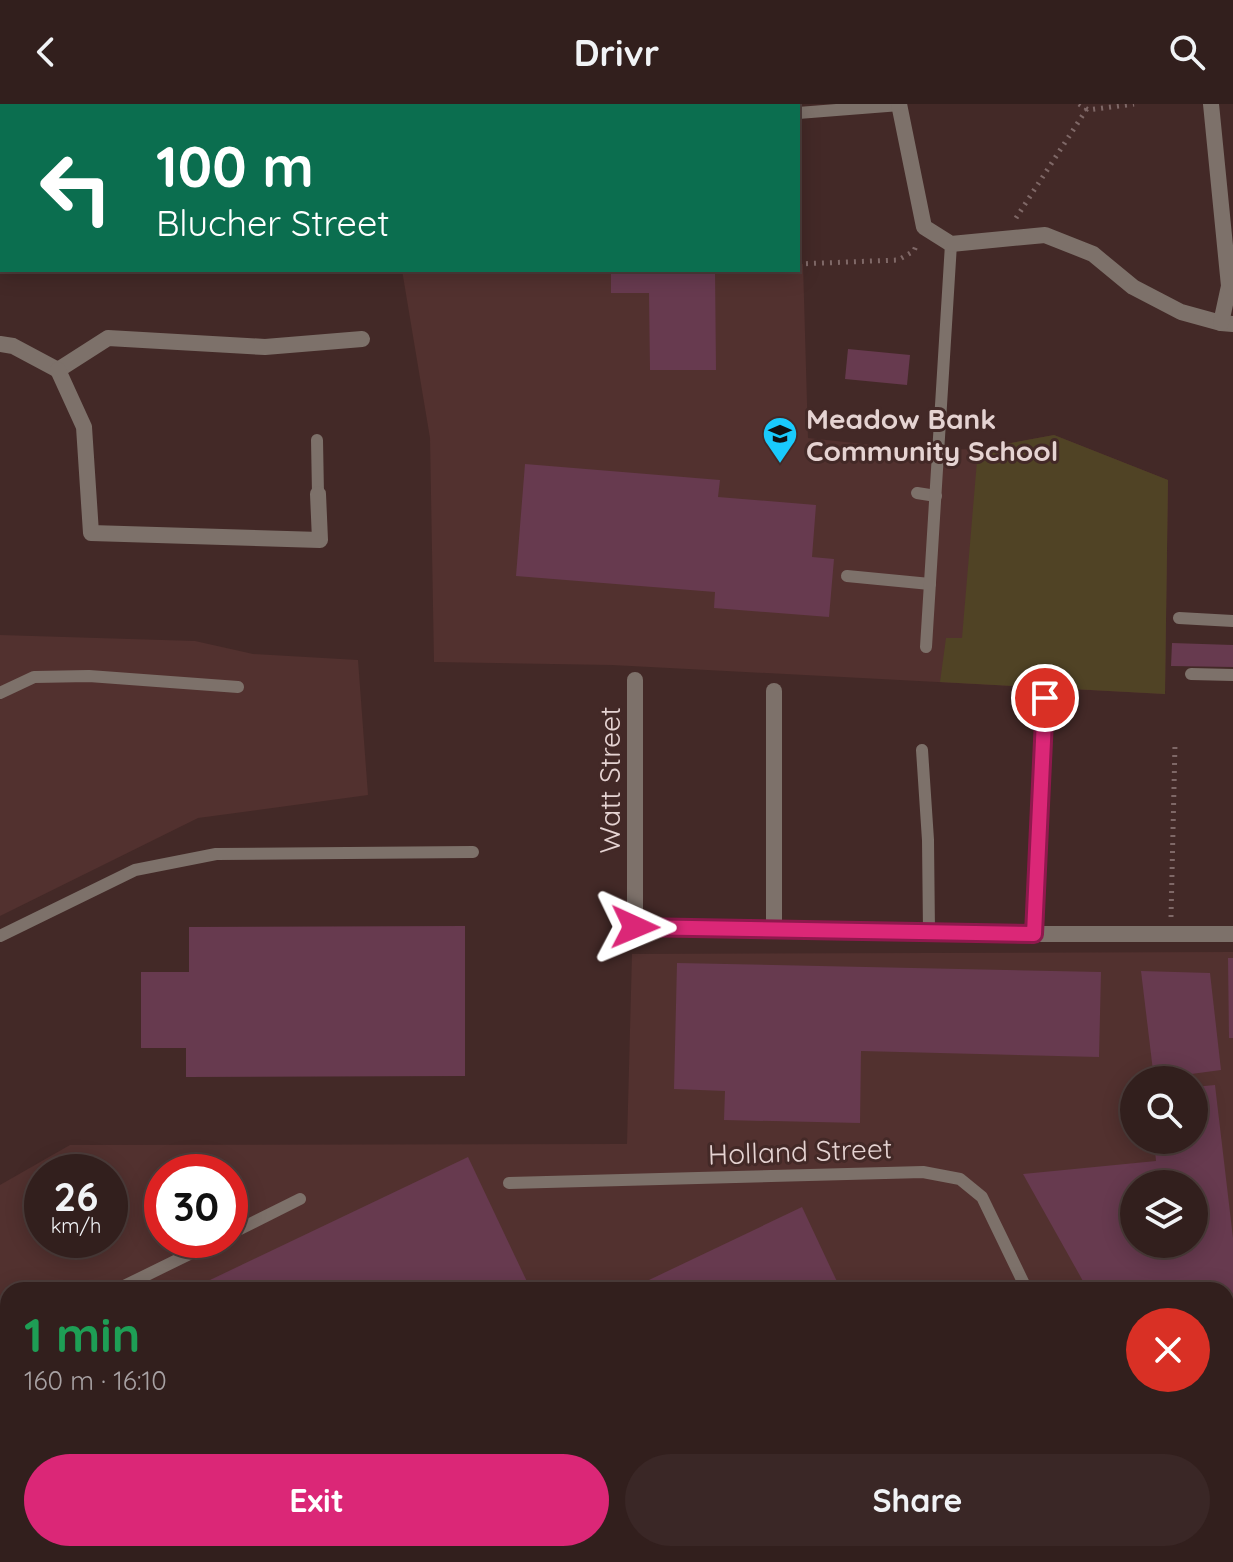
<!DOCTYPE html>
<html lang="en">
<head>
<meta charset="utf-8">
<style>
	:root { --surface:#321f1d; --page:#3a2726; --text:#f1f3f6; --muted:#a8a2a4; --line:#4d3d3b; --accent:#db2777 }
	body { margin:0; font-family:Quicksand,sans-serif; background:var(--page); color:var(--text); height:100vh; display:flex; flex-direction:column; font-size:30px; white-space:nowrap }
	* { box-sizing:border-box; margin:0 }
	p { font-size:26px; color:var(--muted) }
	.icon { flex:none; width:44px; height:44px; fill:none; stroke:currentColor; stroke-width:2; stroke-linecap:round; stroke-linejoin:round }
	.map { position:relative; flex:1; overflow:hidden }
	.drawer { position:absolute; left:0px; top:1178px; width:1234px; height:280px; display:flex; flex-direction:column; background:var(--surface); border-radius:24px 24px 0 0; box-shadow:0 4px 20px #0003,0 0 0 2px var(--line) }
	.drawer>* { flex:none }
	.guide { position:absolute; left:0px; top:0px; width:800px; height:168px; box-shadow:0 4px 20px #0003,0 0 0 2px var(--line); background:#0b6e4f; color:#fff; overflow:hidden }
	.buttons { position:absolute; left:1120px; top:962px; display:grid; gap:16px }
	.buttons a { display:grid; place-items:center; width:88px; height:88px; border-radius:50%; background:var(--surface); box-shadow:0 4px 20px #0003,0 0 0 2px var(--line); font-size:40px }
	.speed { position:absolute; left:24px; top:1050px; display:flex; gap:16px; font-size:40px; font-weight:700; text-align:center }
	.speed>* { display:grid; place-content:center; width:104px; height:104px; border-radius:50%; background:var(--surface); box-shadow:0 4px 20px #0003,0 0 0 2px var(--line); line-height:1 }
	.speed small { font-size:20px; font-weight:400 }
	.speed .limit { border:12px solid #d22; background:#fff; color:#111 }
	.pin { position:absolute; display:grid; place-items:center; width:68px; height:68px; color:#fff; margin:-34px; border:4px solid #fff; border-radius:50%; box-shadow:0 2px 8px #0007 }
	.me { position:absolute; width:88px; margin:-44px; rotate:91deg; stroke-linejoin:round; filter:drop-shadow(0 0 6px #0008) }
	.turn { display:flex; align-items:center; gap:28px; height:168px; padding:0 24px; font-size:36px }
	.turn .icon { width:104px; height:104px; stroke-width:2.5 }
	.turn b { display:block; font-size:56px; line-height:68px }
	.round { display:grid; place-items:center; flex:none; width:84px; height:84px; border-radius:42px; background:var(--page) }
	.head { display:flex; align-items:center; justify-content:space-between; height:136px; padding:0 24px }
	h1 { font-size:48px; font-weight:700; line-height:60px; color:#1e9e55 }
	.button { display:flex; gap:16px; margin-top:auto; padding:16px 24px }
	.button a { flex:1; height:92px; border-radius:48px; background:var(--accent); color:#fff; font-size:32px; font-weight:700; line-height:92px; text-align:center }
	.button a+a { background:var(--page); color:var(--text) }
	header { display:flex; justify-content:space-between; align-items:center; height:104px; padding:0 24px; background:var(--surface); font-size:36px; font-weight:700 }
	.map>svg:first-child { display:block }
	.built { fill:#52312f; fill-rule:evenodd }
	.green { fill:#504325 }
	.building { fill:#673a4f; fill-rule:evenodd }
	.lines { fill:none; stroke-linecap:round; stroke-linejoin:round }
	.path { stroke:#7f6867; stroke-width:5; stroke-dasharray:2 6; stroke-linecap:butt }
	.lane { stroke:#7d716a; stroke-width:12 }
	.street { stroke:#7d716a; stroke-width:16 }
	.secondary { stroke:#a8968a; stroke-width:16 }
	.route-casing { stroke:#8e194d; stroke-width:20 }
	.route { stroke:#db2777; stroke-width:14 }
	.labels { text-anchor:middle; dominant-baseline:central; stroke-width:6; stroke-linejoin:round; paint-order:stroke }
	.poi-label { font-size:28px; font-weight:bold; fill:#e5d3d2; stroke:#432927; text-anchor:start }
	.street-label { font-size:28px; fill:#e5d3d2; stroke:#432927 }
</style>
</head>
<body>
<header><svg class="icon" aria-label="back" viewBox="0 0 24 24"><path d="M15 5l-7 7 7 7"/></svg>Drivr<svg class="icon" aria-label="search" viewBox="0 0 24 24"><circle cx="10" cy="10" r="6"/><path d="M15 15l6 6"/></svg></header>
<div class="map">
<svg width="1233" height="1458" viewBox="0 0 1233 1458">
	<rect width="100%" height="100%" fill="#432927"/>
	<g class="built">
		<polygon points="798,160 803,160 808,334 920,346 978,345 1054,331 1168,376 1165,590 612,561 434,558 430,334 402,166 798,166"/>
		<polygon points="0,531 195,537 253,550 358,556 368,691 198,714 0,812"/>
		<path d="M1233,848V1218L1226,1222V1186H8V1232L0,1220V1081L70,1041L627,1040L632,850ZM1134,976H1194V1036H1134ZM42,1068H110V1136H42ZM162,1068H230V1136H162ZM1134,1080H1194V1140H1134Z"/>
		<polygon points="124,1450 861,1450 848,1458 128,1458"/>
	</g>
	<polygon class="green" points="1054,331 1168,376 1165,590 940,578 946,534 962,534 978,345"/>
	<g class="building">
		<polygon points="611,166 715,166 716,266 650,266 649,189 611,189"/>
		<polygon points="848,245 910,251 907,281 845,275"/>
		<polygon points="525,360 720,376 718,393 816,401 812,453 834,455 829,513 714,504 715,488 516,472"/>
		<polygon points="1172,539 1233,541 1233,563 1171,562"/>
		<polygon points="465,822 465,972 186,973 186,944 141,944 141,868 189,868 189,823"/>
		<polygon points="1228,854 1233,854 1233,934 1229,934"/>
		<polygon points="677,859 1101,868 1099,953 861,947 860,1019 724,1016 725,987 674,985"/>
		<polygon points="1141,867 1210,869 1221,966 1154,975"/>
		<path d="M1215,981L1233,1134V1197L1226,1198V1186H1088L1023,1070L1156,1057L1154,1036H1194V983ZM1134,1080H1194V1140H1134Z"/>
		<polygon points="468,1053 531,1186 189,1186"/>
		<polygon points="802,1103 841,1186 628,1186"/>
		<polygon points="311,1450 670,1450 654,1458 315,1458"/>
	</g>
	<g class="lines">
		<g class="path">
			<polyline points="1079,0 1088,6 1134,0"/>
			<polyline points="0,114 2,114"/>
			<polyline points="1016,114 1090,0"/>
			<polyline points="798,160 898,156 914,147 917,139"/>
			<polyline points="1171,813 1175,640"/>
		</g>
		<g class="lane">
			<polyline points="339,0 339,2"/>
			<polyline points="798,9 900,1"/>
			<polyline points="317,336 318,390"/>
			<polyline points="917,389 936,392"/>
			<polyline points="847,472 930,480"/>
			<polyline points="1179,514 1233,517"/>
			<polyline points="926,543 951,140"/>
			<polyline points="1191,570 1233,571"/>
			<polyline points="0,589 34,573 89,572 238,583"/>
			<polyline points="922,646 928,736 929,828"/>
			<polyline points="0,832 135,766 216,750 473,748"/>
			<polyline points="509,1079 923,1068 960,1075 982,1093 1027,1186"/>
			<polyline points="230,1130 300,1095"/>
			<polyline points="116,1186 218,1136"/>
			<polyline points="0,1399 8,1394"/>
			<polyline points="163,1450 167,1458"/>
			<polyline points="807,1458 820,1450"/>
		</g>
		<g class="street">
			<polyline points="242,0 242,2"/>
			<polyline points="448,0 448,2"/>
			<polyline points="899,0 924,123 951,140 1045,131 1093,150 1133,183 1181,208 1221,219 1233,220"/>
			<polyline points="1211,0 1229,182 1221,219"/>
			<polyline points="0,240 13,242 58,266 108,234 265,243 362,235"/>
			<polyline points="58,266 84,323 91,429 320,436 318,390"/>
			<polyline points="635,576 635,823 1034,830 1233,830"/>
			<polyline points="774,825 774,587"/>
			<polyline points="1034,830 1045,594"/>
			<polyline points="1226,1266 1233,1279"/>
			<polyline points="1050,1458 1058,1450"/>
		</g>
		<g class="secondary">
			<polyline points="0,1324 8,1338"/>
			<polyline points="70,1450 74,1458"/>
		</g>
	</g>
	<g class="lines">
		<defs>
			<polyline id="route" points="635,823 1034,830 1045,594"/>
		</defs>
		<use href="#route" class="route-casing"/>
		<use href="#route" class="route"/>
	</g>
	<defs>
		<symbol id="school-pin" viewBox="-11 -11 22 30"><path d="M0 17L-7.5 6A9.5 9.5 0 1 1 7.5 6Z" fill="#19cafc" stroke="#432927"/><path d="M0-5L7-2L0 1L-7-2ZM-4 1L0 2.5L4 1V4Q0 6-4 4Z" fill="#111"/></symbol>
	</defs>
	<g fill-rule="evenodd">
		<use href="#school-pin" x="760" y="310" width="40" height="54"/>
	</g>
	<g class="labels">
		<g class="poi-label">
			<text x="806" y="314">Meadow Bank<tspan x="806" dy="32">Community School</tspan></text>
		</g>
		<g class="street-label">
			<text transform="translate(609 676) rotate(-90)">Watt Street</text>
			<text transform="translate(800 1047) rotate(-2)">Holland Street</text>
		</g>
	</g>
</svg>
<div class="buttons">
<a><svg class="icon" aria-label="search" viewBox="0 0 24 24"><circle cx="10" cy="10" r="6"/><path d="M15 15l6 6"/></svg></a>
<a><svg class="icon" aria-label="layers" viewBox="0 0 24 24"><path d="M12 4l9 5-9 5-9-5zM3 14l9 5 9-5"/></svg></a>
</div>
<div class="speed"><div>26<small>km/h</small></div><div class="limit">30</div></div>
<div class="pin" style="left:1045px;top:594px;background:#d93025"><svg class="icon" aria-label="arrive" viewBox="0 0 24 24"><path d="M6 21V4h12l-3 4 3 4H6"/></svg></div>
<svg class="me" style="left:635px;top:823px" viewBox="-20 -20 40 40"><path d="M0-17L14 15 0 8-14 15z" fill="#db2777" stroke="#fff" stroke-width="4"/></svg>
<div class="guide">
<div class="turn"><svg class="icon" aria-label="left" viewBox="0 0 24 24"><path d="M17 20v-9H6M10 6l-5 5 5 5"/></svg><div><b>100 m</b>Blucher Street</div></div>
</div>
<section class="drawer">
<div class="head"><div><h1>1 min</h1><p>160 m · 16:10</p></div><a class="round" style="background:#d93025;color:#fff"><svg class="icon" aria-label="close" viewBox="0 0 24 24"><path d="M6 6l12 12M18 6L6 18"/></svg></a></div>
<div class="button"><a>Exit</a><a>Share</a></div>
</section>
</div>
</body>
</html>
